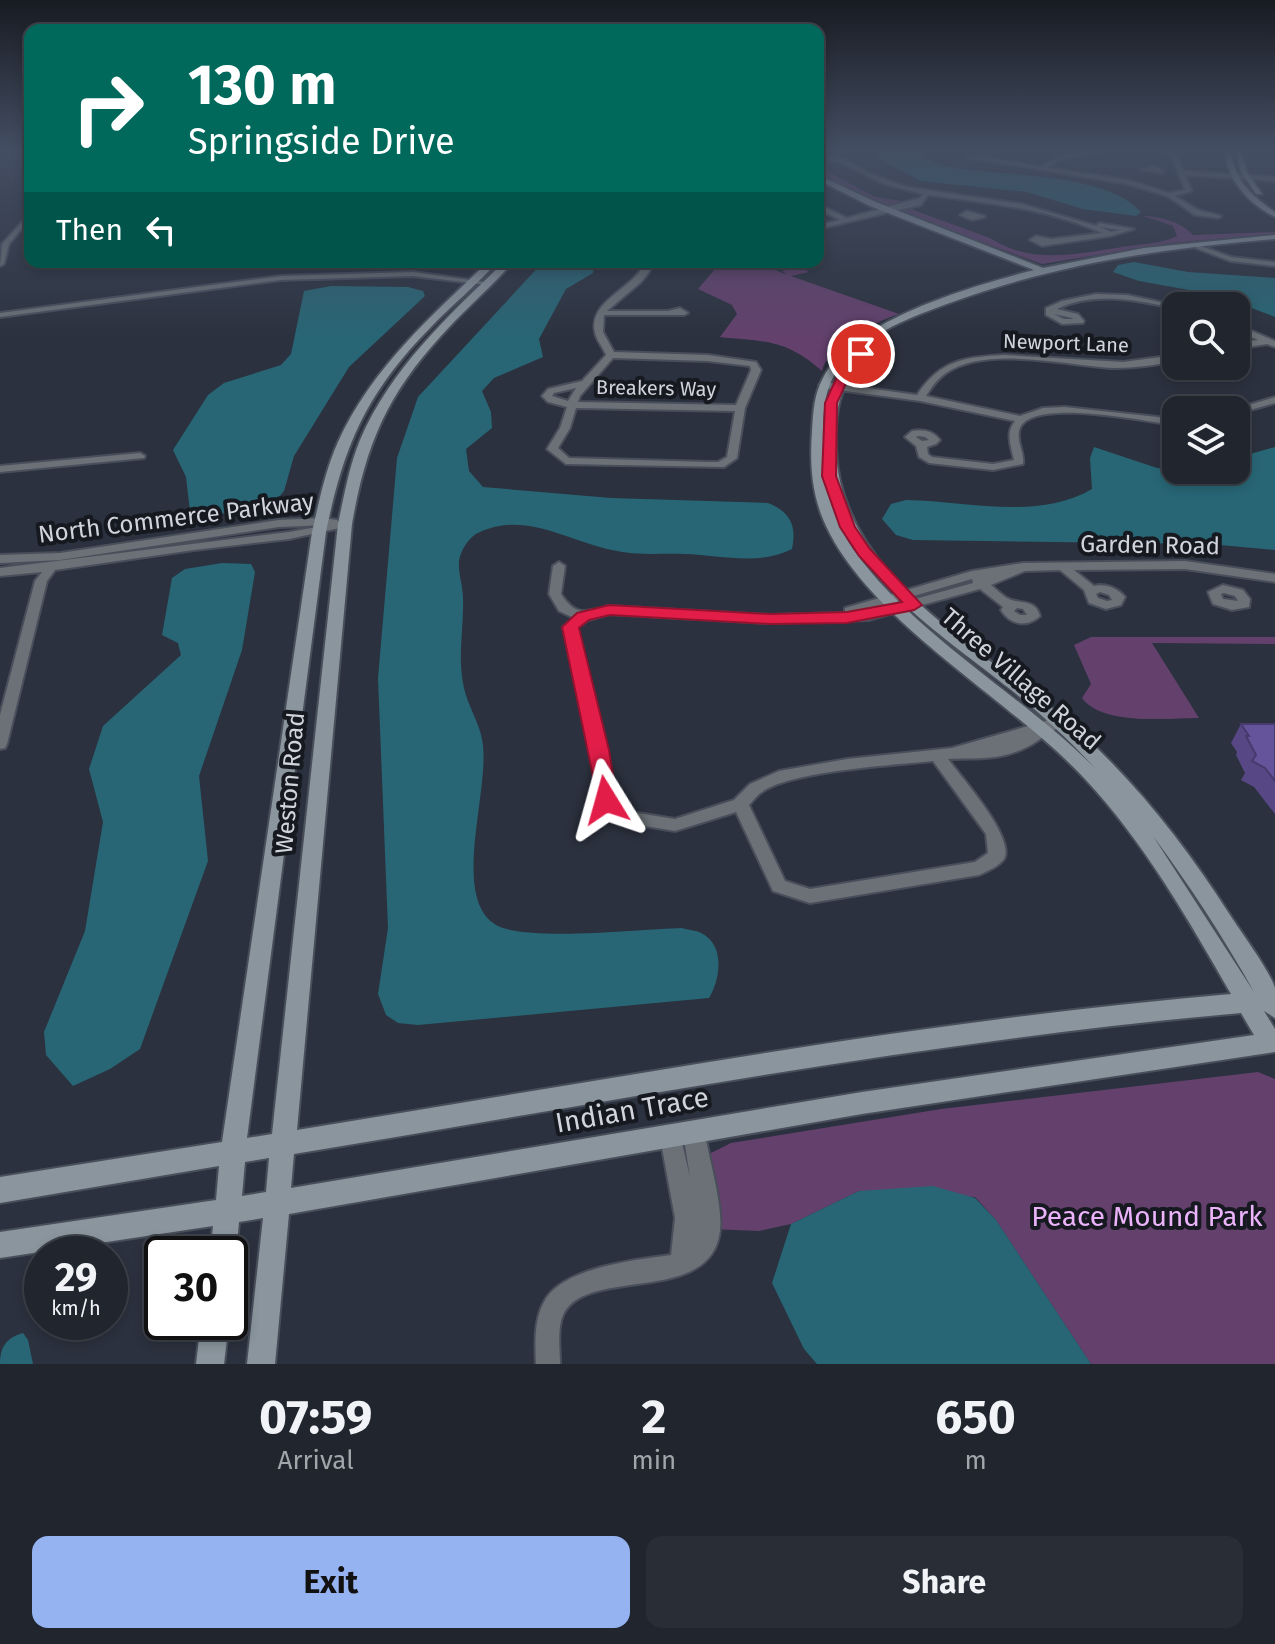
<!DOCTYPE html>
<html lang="en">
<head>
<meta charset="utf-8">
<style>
	:root { --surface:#20252e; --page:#282d36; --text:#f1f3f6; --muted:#a2a5aa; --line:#3d424a; --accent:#95b2f1 }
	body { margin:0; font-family:"Fira Sans",sans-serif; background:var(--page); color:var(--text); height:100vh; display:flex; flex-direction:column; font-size:30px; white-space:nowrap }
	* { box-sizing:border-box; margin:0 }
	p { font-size:26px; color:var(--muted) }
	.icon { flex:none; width:44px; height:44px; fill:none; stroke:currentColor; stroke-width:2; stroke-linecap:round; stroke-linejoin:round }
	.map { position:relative; height:1364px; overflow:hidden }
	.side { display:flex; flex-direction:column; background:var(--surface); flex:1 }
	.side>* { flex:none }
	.banner { position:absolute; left:24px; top:24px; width:800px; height:244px; border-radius:16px; box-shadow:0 4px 12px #0003,0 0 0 2px var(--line); background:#00695c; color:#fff; overflow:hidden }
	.controls { position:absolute; left:1162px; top:292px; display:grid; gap:16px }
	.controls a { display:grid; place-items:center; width:88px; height:88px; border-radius:16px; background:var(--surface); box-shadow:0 4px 12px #0003,0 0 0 2px var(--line); font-size:40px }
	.speed { position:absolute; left:24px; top:1236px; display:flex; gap:16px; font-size:40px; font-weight:700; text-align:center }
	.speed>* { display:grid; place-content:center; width:104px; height:104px; border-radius:50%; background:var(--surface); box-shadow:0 4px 12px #0003,0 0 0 2px var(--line); line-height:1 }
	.speed small { font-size:20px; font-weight:400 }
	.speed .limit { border:4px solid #111; border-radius:12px; background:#fff; color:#111 }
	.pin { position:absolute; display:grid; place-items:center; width:68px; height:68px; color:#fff; margin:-34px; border:4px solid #fff; border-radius:50%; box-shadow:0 2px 8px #0007 }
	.me { position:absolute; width:88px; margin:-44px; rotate:352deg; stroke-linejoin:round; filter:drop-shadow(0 0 6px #0008) }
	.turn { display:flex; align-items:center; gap:28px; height:168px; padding:0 32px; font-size:36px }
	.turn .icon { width:104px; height:104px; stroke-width:2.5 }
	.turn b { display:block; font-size:56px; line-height:68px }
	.then { display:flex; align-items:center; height:76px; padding:0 32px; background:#0003; gap:16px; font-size:30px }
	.eta { display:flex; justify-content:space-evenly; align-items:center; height:136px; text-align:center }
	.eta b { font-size:48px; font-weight:700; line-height:56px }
	.button { display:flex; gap:16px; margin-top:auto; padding:16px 32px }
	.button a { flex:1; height:92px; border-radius:16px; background:var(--accent); color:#111; font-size:32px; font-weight:700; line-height:92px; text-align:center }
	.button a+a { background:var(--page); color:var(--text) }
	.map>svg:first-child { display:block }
	.green { fill:#64416d }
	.water { fill:#286675 }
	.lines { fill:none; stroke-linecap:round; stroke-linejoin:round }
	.street-casing { stroke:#494e5b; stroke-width:4 }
	.secondary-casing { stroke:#494e5b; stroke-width:4 }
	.street { fill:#6b7176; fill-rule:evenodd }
	.secondary { fill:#8a959d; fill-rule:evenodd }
	.wall { fill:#574785 }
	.building { fill:#65539b; stroke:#473a6c; stroke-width:2 }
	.route { fill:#e11d48; stroke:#92132f; stroke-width:2 }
	.labels { text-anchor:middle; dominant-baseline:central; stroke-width:8; stroke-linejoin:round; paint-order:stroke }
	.far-street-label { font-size:20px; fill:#d1d4dd; stroke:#16191f }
	.street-label { font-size:24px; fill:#d1d4dd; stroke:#16191f }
	.near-street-label { font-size:28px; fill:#d1d4dd; stroke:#16191f }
	.near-park-label { font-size:28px; fill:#ebb3fa; stroke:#16191f }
</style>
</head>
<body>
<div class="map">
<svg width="1275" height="1364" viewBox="0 0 1275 1364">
	<rect width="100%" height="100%" fill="#2b313e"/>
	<g class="green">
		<path d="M818,166L875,197L915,203L908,208L990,238C1032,265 1076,254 1122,247C1140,244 1161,244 1177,236L1173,226L1143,216C1159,216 1182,222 1193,235L1275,232V234L1170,243L1042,264L895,210L838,186L818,173Z"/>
		<path d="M731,262H754L788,275L782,271L800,267L809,272L791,276L899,314C876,321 827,347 822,371C785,339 767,342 720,337L737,314L732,305L698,289L716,268Z"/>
		<path d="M1091,637H1275V644L1152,643L1199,718C1168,718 1102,726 1082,698L1091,684L1074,645Z"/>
		<polygon points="1258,1072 1275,1079 1275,1364 1091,1364 996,1220 975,1197 859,1191 791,1224 759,1231 710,1229 705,1164 709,1154 731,1143 941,1109"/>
	</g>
	<g class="water">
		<path d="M882,151H928L922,156C940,168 961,169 982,171C1025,176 1110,177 1141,212L1136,216L1083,209L1027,192L921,181L876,157Z"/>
		<path d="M543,262H595L593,273L566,289L539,339L543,357L494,378L482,391L491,412L492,428L466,449L469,471L483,487L611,498L768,503C790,512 797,525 792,549C759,566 720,555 685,554C661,553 636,556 612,550C568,541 524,510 478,533C469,537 460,551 459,562C458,573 463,586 463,598C464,629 457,657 464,688C468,706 479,722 482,739C492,786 449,897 496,925C526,942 643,929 682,928C688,930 696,930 701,933C726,945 720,980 709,998L418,1025L398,1023L386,1015L378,994L388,928L378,678L397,458L418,397Z"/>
		<polygon points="1134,262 1188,272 1275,278 1275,317 1217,295 1139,281 1113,272 1118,265"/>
		<polygon points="331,286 408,287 423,291 425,296 349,367 294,456 284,491 274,503 216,515 190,511 186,477 173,450 208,395 224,383 281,365 291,354 304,291"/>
		<path d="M1094,447L1157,468L1192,471L1236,470V458L1275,447V550L1209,544L913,540L896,535L882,519L891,504L906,500C967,501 1037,521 1092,489L1090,458Z"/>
		<polygon points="222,563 251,564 255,572 242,650 199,776 208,861 140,1049 110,1069 73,1086 46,1055 44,1032 85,931 103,822 89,769 103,726 181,655 178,643 162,635 172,578 185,569"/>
		<polygon points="933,1186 975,1198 996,1220 1091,1364 817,1364 804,1349 772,1283 791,1224 859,1191"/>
		<path d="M23,1333L28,1340L33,1364H0C0,1347 6,1338 23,1333Z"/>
	</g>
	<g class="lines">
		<defs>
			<g id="street">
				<path d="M979,151H985L983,156L1042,167C1059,153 1081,151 1102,151L1058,160L1048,168L1128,180L1169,193L1185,190L1172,157L1163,151C1177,151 1178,160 1184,171L1275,177V181L1185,175L1192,191L1175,196L1198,210L1221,216L1218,218L1195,215L1167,196L1127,184L965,157L978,155Z"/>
				<path d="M835,156L847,160L868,173L907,187L1022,204L1096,226L1099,223L1134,229L1110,236L1042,246L1030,240L1036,236L1051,239L1102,233C1045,208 988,203 928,195L921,205L818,229V225L840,220L818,209V204L847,218L920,198L923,194L884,184L840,162L825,160ZM1100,227L1120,230L1111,232Z"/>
				<polygon points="1153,166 1164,171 1161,173 1141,170"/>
				<polygon points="967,211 984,216 985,217 972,220 960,215"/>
				<polygon points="30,213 30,219 9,244 4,264 0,266 2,244"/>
				<polygon points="1198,245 1231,257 1275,262 1275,266 1230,261 1196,248"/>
				<path d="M645,262H653L649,272L641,282L607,311H668L680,308L688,313L684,315H604L603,332L614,352L708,355L756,362L761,370L745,408L737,458L724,467L566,464L547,449L560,428L567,407L548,402L542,396L548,389L582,381L606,355C603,347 596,340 595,332C588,300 635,289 645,262ZM613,358L708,361L750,366L751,370L736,405L578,402L580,396ZM576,388L568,401L552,396L554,393ZM576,408L735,411L727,457L718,462H708L569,458L558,448L570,428Z"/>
				<polygon points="413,272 492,283 488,285 413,276 281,280 0,317 0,313 281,276"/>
				<path d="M1096,294L1127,295L1179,306H1176V309C1136,300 1096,291 1057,309L1078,314L1084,321L1083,323L1062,324L1046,315V308L1062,301ZM1054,314L1072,318L1073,319H1064Z"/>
				<polygon points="1236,324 1275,341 1275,347 1267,344 1236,349 1236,343 1258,340 1236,330"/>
				<path d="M1004,355L1123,362L1176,355V361C1156,365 1136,368 1115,368C1067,366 988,345 946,373C937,379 931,388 926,396L1020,416L1043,408L1065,407L1176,419V425C1148,422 1033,397 1020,428C1015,439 1025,453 1023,464L993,470L929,463L919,457L916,446L905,437L912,431C924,429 933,431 940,440L936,444L927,447L928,454L932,457L993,464L1014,460C1011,446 1005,433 1015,421L920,401L824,388L819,385L824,382L917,395C940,360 965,357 1004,355ZM918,436L925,437L929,440L922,441L916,437Z"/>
				<polygon points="1275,397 1275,403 1236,414 1236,410 1232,410"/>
				<polygon points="140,453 145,456 144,458 0,472 0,466"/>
				<polygon points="323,518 337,520 339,522 345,521 351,524 349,526 289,539 194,550 55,570 47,581 7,744 5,748 0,749 0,715 35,581 42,572 0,576 0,568 289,532 328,525 279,527 60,560 0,563 0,555 60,553 279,520"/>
				<path d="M1185,561L1275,574V582L1185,569L1074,570L1094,586C1105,583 1118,588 1125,597L1121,605L1106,609L1089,603L1084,590L1060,570L1025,571L991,585C996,589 1002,595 1007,598C1020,605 1035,598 1040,616C1027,628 1010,625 1001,610L1003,607L980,589L868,620L770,623L609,614L588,620L577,628L607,750L614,797L631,812L675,819L734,800L750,784L779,771L847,759L952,748L1059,717L1064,718L1066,722L1064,726C1050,730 1043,738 1031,745C1002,761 979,758 948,759C962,778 1012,834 1005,857C1002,865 986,872 979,875L810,903L773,891L736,812L675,831L621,822L600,804L591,750L563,627L574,618L559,611L549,594L553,566L559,562L565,566L561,594C576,617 586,612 609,606L770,615L845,613V608L972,571L1023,563ZM972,579L973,583L868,612H859ZM1100,592L1109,595L1112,600L1107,601L1098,598L1096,594ZM1017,608L1023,609L1027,615H1020L1014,611ZM933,761L986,834L988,853L975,862L810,889L785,881L749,805C753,801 757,795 762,792C791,771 894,765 933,761Z"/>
				<path d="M1223,585L1243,590L1250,599L1249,607L1232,610L1213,604L1208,592ZM1224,593L1235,596L1238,601L1223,599L1221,594Z"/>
				<path d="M694,1122L701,1126L705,1133C709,1160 723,1204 720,1230C712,1307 586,1265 563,1315C557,1329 560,1349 560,1364H536C535,1344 534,1320 544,1302C562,1267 636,1260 671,1255L675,1218L660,1137L663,1130L671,1126L679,1130L690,1177L683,1133L687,1126Z"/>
			</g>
			<g id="secondary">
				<path d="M1225,151H1231C1234,180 1252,196 1275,212V217C1249,204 1227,181 1225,151Z"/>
				<polygon points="1235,151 1241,151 1247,172 1262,194 1256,194 1241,172"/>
				<path d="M818,175L876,202L1043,268L1144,248L1275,235V239C1161,248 1051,265 944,305C906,319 862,336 837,371C823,391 823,417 823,441C822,480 831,517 853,549C913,634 1021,694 1095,768C1069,740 1040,713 1010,689C929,625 826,562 824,447C823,413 829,383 852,357H860L861,359C839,387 834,415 836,450C841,583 994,652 1081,733C1139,786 1188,849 1230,915C1241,932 1270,971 1275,988C1275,996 1275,1009 1275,1018L1264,1011L1275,1029V1052L862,1114L289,1214L275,1364H247L263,1218L239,1222L236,1254L230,1264V1254H210L213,1226L0,1258V1232L216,1200L219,1166L0,1203V1177L222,1142L312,532C319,502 325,471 338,442C371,369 431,316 488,262H497C477,285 452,305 431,327C367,392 344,444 326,532L247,1138L272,1134L338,524C344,496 349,467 360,440C391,368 449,315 504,262H513C494,284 472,303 452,324C391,388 367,437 352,524L297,1130C607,1080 917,1021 1231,994C1188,919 1144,842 1085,779C1010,698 860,617 821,514C811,487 810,459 812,431C813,413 814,394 823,378C854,319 973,286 1034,270L870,206L818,180ZM1153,836C1190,886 1224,938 1254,992ZM1241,1013L1254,1035L862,1092L291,1188L294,1154C609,1102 924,1041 1241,1013ZM269,1158L266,1192L242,1196L245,1162Z"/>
				<polygon points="201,1322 229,1322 224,1364 196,1364"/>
			</g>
		</defs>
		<use href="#street" class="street-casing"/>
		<use href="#secondary" class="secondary-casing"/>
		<use href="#street" class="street"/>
		<use href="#secondary" class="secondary"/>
	</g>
	<polygon class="wall" points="1241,724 1275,724 1275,814 1254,787 1241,780 1245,773 1236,755 1237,752 1231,743"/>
	<polygon class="building" points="1241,724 1275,724 1275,781 1265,768 1252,761 1256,755 1246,736 1249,736"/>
	<linearGradient id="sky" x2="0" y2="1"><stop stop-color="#181b22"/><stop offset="0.44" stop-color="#444e63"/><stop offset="1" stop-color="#444e63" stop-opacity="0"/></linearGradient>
	<rect width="1275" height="342" fill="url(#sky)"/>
	<polygon class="route" points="857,351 867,354 852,370 837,403 836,476 855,527 870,549 922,605 914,610 847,623 770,624 610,615 589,620 579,628 609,750 617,800 613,805 599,805 562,627 577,613 609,605 770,614 847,612 902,602 859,556 840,527 822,476 825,403 841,368"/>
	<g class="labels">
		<g class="far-street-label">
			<text transform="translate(1066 343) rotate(2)">Newport Lane</text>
			<text transform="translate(656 388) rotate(1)">Breakers Way</text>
		</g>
		<g class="street-label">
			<text transform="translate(176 518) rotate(-7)">North Commerce Parkway</text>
			<text transform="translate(1150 545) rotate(1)">Garden Road</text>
			<text transform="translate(1021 679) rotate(41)">Three Village Road</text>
			<text transform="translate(290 783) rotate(-85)">Weston Road</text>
		</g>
		<g class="near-street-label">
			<text transform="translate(632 1110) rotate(-10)">Indian Trace</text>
		</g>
		<g class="near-park-label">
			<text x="1147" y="1216">Peace Mound Park</text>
		</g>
	</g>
</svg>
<div class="controls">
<a><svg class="icon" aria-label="search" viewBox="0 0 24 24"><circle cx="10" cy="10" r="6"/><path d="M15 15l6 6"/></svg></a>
<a><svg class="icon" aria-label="layers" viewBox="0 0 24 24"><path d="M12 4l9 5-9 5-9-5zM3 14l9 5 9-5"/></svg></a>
</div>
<div class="speed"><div>29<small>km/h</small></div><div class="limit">30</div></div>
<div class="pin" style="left:861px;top:354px;background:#d93025"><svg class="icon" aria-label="arrive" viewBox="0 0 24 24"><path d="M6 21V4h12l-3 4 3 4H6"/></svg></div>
<svg class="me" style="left:606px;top:800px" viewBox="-20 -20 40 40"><path d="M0-17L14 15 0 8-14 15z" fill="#e11d48" stroke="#fff" stroke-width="4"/></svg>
<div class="banner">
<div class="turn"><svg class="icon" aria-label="right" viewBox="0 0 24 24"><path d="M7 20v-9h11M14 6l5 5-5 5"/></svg><div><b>130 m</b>Springside Drive</div></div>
<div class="then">Then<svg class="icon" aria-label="left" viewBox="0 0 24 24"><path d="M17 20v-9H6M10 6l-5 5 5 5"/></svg></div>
</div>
</div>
<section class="side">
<div class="eta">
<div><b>07:59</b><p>Arrival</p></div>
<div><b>2</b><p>min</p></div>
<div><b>650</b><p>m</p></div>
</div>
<div class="button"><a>Exit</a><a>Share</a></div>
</section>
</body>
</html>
